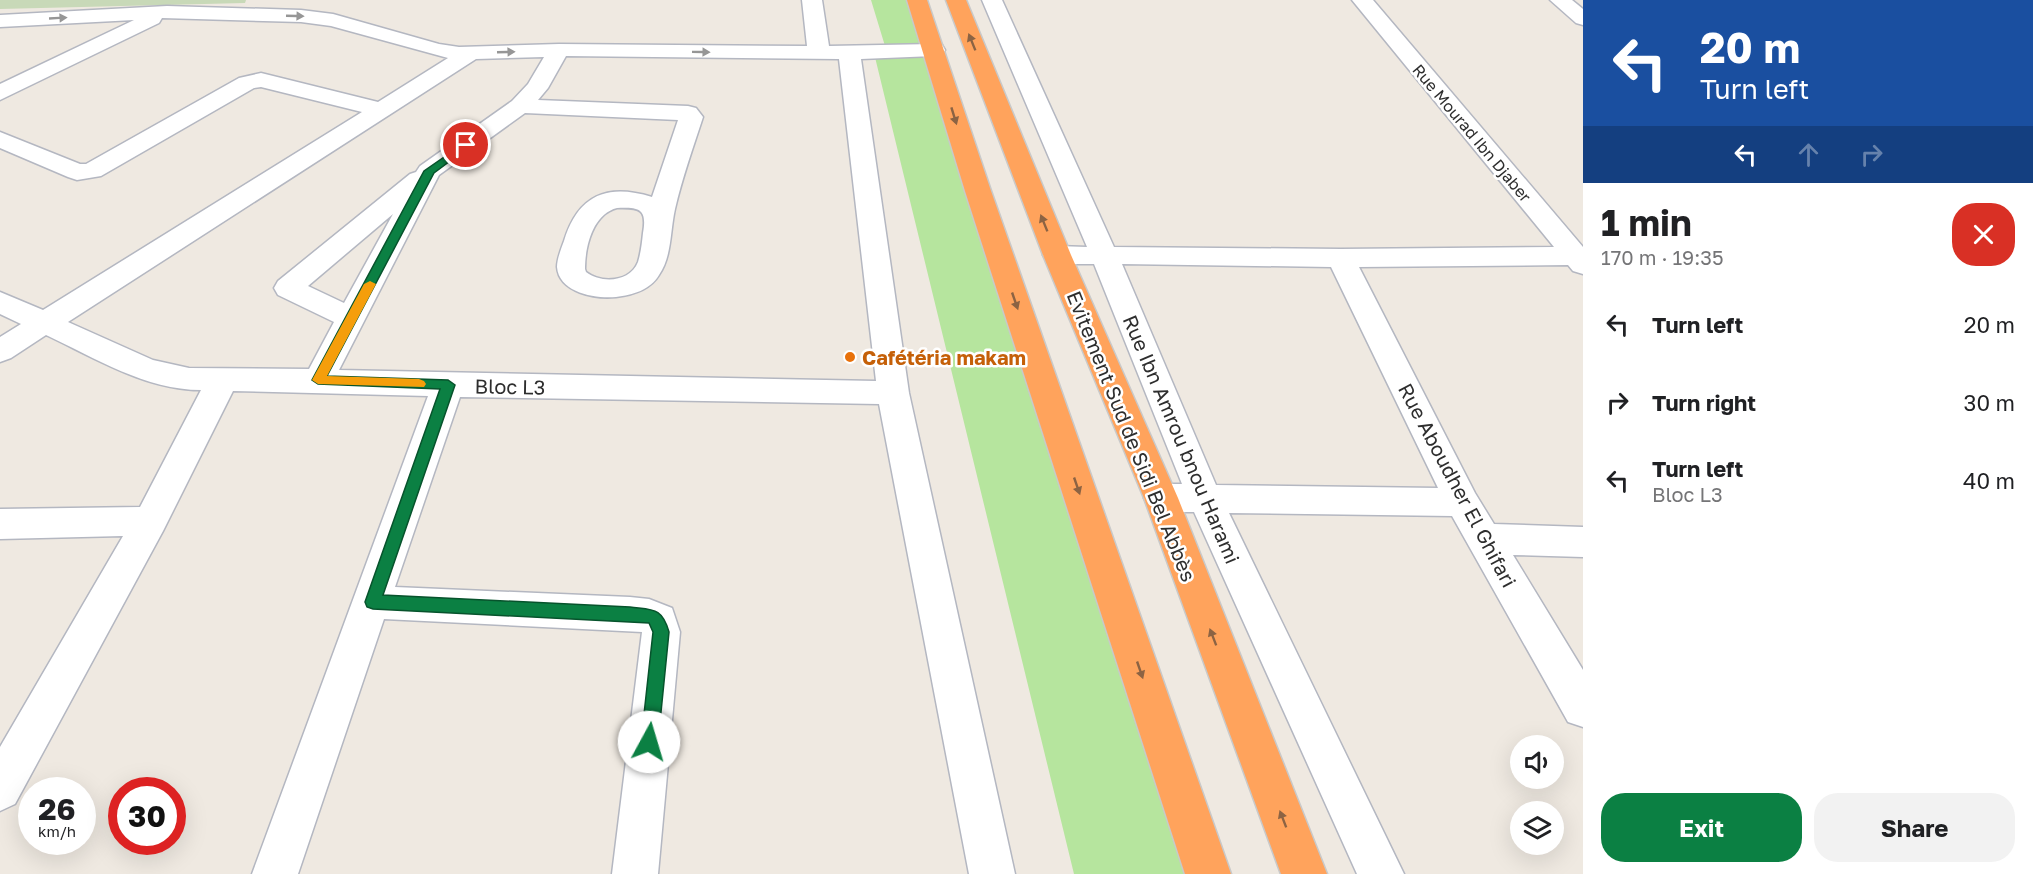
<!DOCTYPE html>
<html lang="en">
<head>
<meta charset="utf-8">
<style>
	:root { --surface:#fff; --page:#f2f2f2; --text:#202124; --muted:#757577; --accent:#0b8043 }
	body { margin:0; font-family:"Golos Text",sans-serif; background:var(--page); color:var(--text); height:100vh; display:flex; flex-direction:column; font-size:22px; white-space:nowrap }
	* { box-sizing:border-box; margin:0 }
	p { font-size:20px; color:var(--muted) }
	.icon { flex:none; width:33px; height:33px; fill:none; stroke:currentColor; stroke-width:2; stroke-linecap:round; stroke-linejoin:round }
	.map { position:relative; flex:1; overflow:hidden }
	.panel { display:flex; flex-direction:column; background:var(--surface); width:450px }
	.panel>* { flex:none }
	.top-card { background:#1a4fa0; color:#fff; overflow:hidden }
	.fabs { position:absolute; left:1510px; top:735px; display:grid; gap:12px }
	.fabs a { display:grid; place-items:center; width:54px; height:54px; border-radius:50%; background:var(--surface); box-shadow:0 6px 24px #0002; font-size:30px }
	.speed { position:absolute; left:18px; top:777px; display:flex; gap:12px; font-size:30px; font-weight:700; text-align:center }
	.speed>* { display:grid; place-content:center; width:78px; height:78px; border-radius:50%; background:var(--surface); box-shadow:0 6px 24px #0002; line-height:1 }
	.speed small { font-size:15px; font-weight:400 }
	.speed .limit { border:9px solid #d22; background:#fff; color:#111 }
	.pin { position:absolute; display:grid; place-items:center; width:51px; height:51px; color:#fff; margin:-26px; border:3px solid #fff; border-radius:50%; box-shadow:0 2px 6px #0007 }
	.me { position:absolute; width:66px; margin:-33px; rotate:6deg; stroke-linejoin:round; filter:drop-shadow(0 0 4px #0008) }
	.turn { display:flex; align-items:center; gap:21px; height:126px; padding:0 18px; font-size:27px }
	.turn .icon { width:78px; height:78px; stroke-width:2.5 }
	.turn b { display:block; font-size:42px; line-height:51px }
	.lanes { display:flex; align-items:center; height:57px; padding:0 18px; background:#0003; justify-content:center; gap:30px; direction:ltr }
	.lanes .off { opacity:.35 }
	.round { display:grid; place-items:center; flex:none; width:63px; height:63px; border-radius:24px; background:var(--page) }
	.headline { display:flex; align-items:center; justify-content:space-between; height:102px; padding:0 18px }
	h1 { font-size:36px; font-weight:700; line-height:45px }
	.cta { display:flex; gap:12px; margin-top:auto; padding:12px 18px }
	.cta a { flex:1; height:69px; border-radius:24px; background:var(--accent); color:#fff; font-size:24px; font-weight:700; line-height:69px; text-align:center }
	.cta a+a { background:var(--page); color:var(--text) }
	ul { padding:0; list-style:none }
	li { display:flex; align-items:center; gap:18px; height:78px; padding:0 18px }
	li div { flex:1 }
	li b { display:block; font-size:22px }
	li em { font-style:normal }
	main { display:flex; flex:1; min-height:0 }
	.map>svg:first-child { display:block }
	.green { fill:#b6e59e }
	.cemetery { fill:#c8d9b8 }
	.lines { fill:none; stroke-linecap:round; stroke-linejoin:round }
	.minor-casing { stroke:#b4b7c1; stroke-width:3 }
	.highway-casing { stroke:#c9c9c9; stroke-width:3 }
	.minor { fill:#fff; fill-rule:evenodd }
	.highway { fill:#ffa35c; fill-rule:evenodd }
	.oneway { fill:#969696 }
	.oneway2 { fill:#8c6343 }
	.route { fill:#0b8043; stroke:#07532c; stroke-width:1.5 }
	.slow { fill:#f59e0b }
	.food-dot { fill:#e8710a; stroke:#fff; stroke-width:2 }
	.labels { text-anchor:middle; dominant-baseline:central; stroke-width:5; stroke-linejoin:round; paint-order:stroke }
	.far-street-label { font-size:16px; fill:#2e2e2e; stroke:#fff }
	.food-label { font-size:20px; font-weight:bold; fill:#c56008; stroke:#fff; text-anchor:start }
	.street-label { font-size:20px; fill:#2e2e2e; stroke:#fff }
</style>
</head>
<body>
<main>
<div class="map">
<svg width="1583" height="874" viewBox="0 0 1583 874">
	<rect width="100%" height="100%" fill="#efe9e1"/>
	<polygon class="green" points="871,0 907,0 1188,874 1074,874 873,49 885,46"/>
	<polygon class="cemetery" points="0,0 246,0 245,3 0,9"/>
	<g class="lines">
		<defs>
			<g id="minor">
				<path d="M802,0H822L829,46L934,44L942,45L945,50L942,55L934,56L861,59L909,393L1015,874H969L879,404L460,397L395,587L630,597L649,599L672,608L680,632L658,874H612L642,632L384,619L298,874H252L428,396L233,391L163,531L15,804L0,811V747L123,536L0,539V509L140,507L201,390C146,390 95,358 46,335L11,358L0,362V337L21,324L0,314V292L43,310L362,112L261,87L254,88L101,176L77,180L68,177L0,148V132L80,164H86L239,78L261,73L378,102L448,58L331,26L301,22L162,18L159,23L0,100V84L134,20L0,27V15L167,6L301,10L333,14L439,44L459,47L559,44L807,46ZM566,56L839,59L876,381L339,370L439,175L525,113L678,120L652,197C607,183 578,195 564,241C561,249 557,259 557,267C559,293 596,299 616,297C633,295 650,290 659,275C672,256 670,231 675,209C682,178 693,148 703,117L696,108L688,106L538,100L548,88ZM544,57L528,84L512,101L420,166L416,172L410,174L278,281L274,288L278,295L334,322L309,369L189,368L153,360L68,322L476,59ZM617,208C641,207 647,210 643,233C642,243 641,252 638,262C630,282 602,284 586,272L585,269C585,246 593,214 617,208ZM393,214L344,303L308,286Z"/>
				<path d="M982,0H1002L1114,247L1341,249L1554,247L1352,0H1373L1583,247V274L1573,271L1568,265L1359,267L1475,493L1494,524L1583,527V557L1513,555L1583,670V727L1568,722L1452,516L1229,513L1404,874H1357L1194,512H1161L1149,508L1144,498L1149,488L1161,484H1182L1094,264H1057L1047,261L1043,255L1047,249L1057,246L1087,247ZM1122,264L1331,267L1438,488L1216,485Z"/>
				<polygon points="1550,0 1572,0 1583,9 1583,25 1576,23"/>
			</g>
			<g id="highway">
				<polygon points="907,0 927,0 991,191 1231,874 1185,874 965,191"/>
				<polygon points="946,0 966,0 1071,255 1178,498 1327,874 1281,874 1144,498 1043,255"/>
			</g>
		</defs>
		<use href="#minor" class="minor-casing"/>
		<use href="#highway" class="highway-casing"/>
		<use href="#minor" class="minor"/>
		<use href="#highway" class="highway"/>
	</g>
	<defs><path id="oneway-solid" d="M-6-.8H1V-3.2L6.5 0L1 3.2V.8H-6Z" transform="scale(1.5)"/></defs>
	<g class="oneway">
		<use href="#oneway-solid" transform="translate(295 16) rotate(2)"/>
		<use href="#oneway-solid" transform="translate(58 18) rotate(-3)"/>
		<use href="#oneway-solid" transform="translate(506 52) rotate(-2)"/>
		<use href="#oneway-solid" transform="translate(701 52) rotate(1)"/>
	</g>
	<g class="oneway2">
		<use href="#oneway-solid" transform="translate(972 42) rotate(-112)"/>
		<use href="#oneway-solid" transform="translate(954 116) rotate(73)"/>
		<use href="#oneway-solid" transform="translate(1044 223) rotate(-112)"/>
		<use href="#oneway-solid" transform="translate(1015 301) rotate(71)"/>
		<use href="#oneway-solid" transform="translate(1077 486) rotate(71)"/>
		<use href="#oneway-solid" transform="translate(1213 637) rotate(-111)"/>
		<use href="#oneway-solid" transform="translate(1140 670) rotate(71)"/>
		<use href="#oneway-solid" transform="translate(1283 819) rotate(-111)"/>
	</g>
	<path class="route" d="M466,142L471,145L469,147L434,173L327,376L448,380L455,385L383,595L630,607C653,610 662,607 669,632L658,742L656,748L649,750L643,748L641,742L653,632L649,623L373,609L367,607L365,602L440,389L318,384L312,380L424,171Z"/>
	<polygon class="slow" points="370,281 376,284 327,376 419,379 424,381 426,384 424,387 318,384 312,380 364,284"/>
	<circle class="food-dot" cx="850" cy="357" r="6"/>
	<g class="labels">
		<g class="far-street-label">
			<text transform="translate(1472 133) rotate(50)">Rue Mourad Ibn Djaber</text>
		</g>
		<g class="food-label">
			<text x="862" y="357">Cafétéria makam</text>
		</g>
		<g class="street-label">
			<text transform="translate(510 386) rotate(1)">Bloc L3</text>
			<text transform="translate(1132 436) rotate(68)">Evitement Sud de Sidi Bel Abbès</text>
			<text transform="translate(1182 439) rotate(67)">Rue Ibn Amrou bnou Harami</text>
			<text transform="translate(1458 485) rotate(62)">Rue Aboudher El Ghifari</text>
		</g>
	</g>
</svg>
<div class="fabs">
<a><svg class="icon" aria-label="sound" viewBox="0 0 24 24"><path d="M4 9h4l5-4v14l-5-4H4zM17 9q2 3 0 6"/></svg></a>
<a><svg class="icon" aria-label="layers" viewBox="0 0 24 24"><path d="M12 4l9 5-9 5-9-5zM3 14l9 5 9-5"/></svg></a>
</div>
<div class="speed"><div>26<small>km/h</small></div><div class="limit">30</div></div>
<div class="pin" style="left:466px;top:145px;background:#d93025"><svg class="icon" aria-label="arrive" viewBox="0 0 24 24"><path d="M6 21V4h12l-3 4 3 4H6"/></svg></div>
<svg class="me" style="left:649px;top:742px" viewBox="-20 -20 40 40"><circle r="19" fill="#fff"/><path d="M0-13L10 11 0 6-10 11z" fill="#0b8043"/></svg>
</div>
<section class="panel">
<div class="top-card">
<div class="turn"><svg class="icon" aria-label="left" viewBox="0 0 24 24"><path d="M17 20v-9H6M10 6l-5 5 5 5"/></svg><div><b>20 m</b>Turn left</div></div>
<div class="lanes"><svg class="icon" aria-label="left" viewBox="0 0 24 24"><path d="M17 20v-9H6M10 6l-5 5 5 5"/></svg><svg class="icon off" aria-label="ahead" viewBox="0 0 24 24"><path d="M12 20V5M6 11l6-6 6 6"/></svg><svg class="icon off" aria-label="right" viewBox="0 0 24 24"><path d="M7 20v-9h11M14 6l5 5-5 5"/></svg></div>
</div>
<div class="headline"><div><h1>1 min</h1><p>170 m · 19:35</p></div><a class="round" style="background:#d93025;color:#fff"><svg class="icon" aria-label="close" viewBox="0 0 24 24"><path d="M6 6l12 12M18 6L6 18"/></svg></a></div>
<ul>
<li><svg class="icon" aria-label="left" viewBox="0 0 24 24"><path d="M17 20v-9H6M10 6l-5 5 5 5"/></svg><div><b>Turn left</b></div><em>20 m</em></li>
<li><svg class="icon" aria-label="right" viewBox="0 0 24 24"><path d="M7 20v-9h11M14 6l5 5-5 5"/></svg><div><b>Turn right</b></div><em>30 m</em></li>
<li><svg class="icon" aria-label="left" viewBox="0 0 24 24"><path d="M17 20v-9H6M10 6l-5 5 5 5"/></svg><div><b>Turn left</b><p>Bloc L3</p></div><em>40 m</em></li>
</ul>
<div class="cta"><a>Exit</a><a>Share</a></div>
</section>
</main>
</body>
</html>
